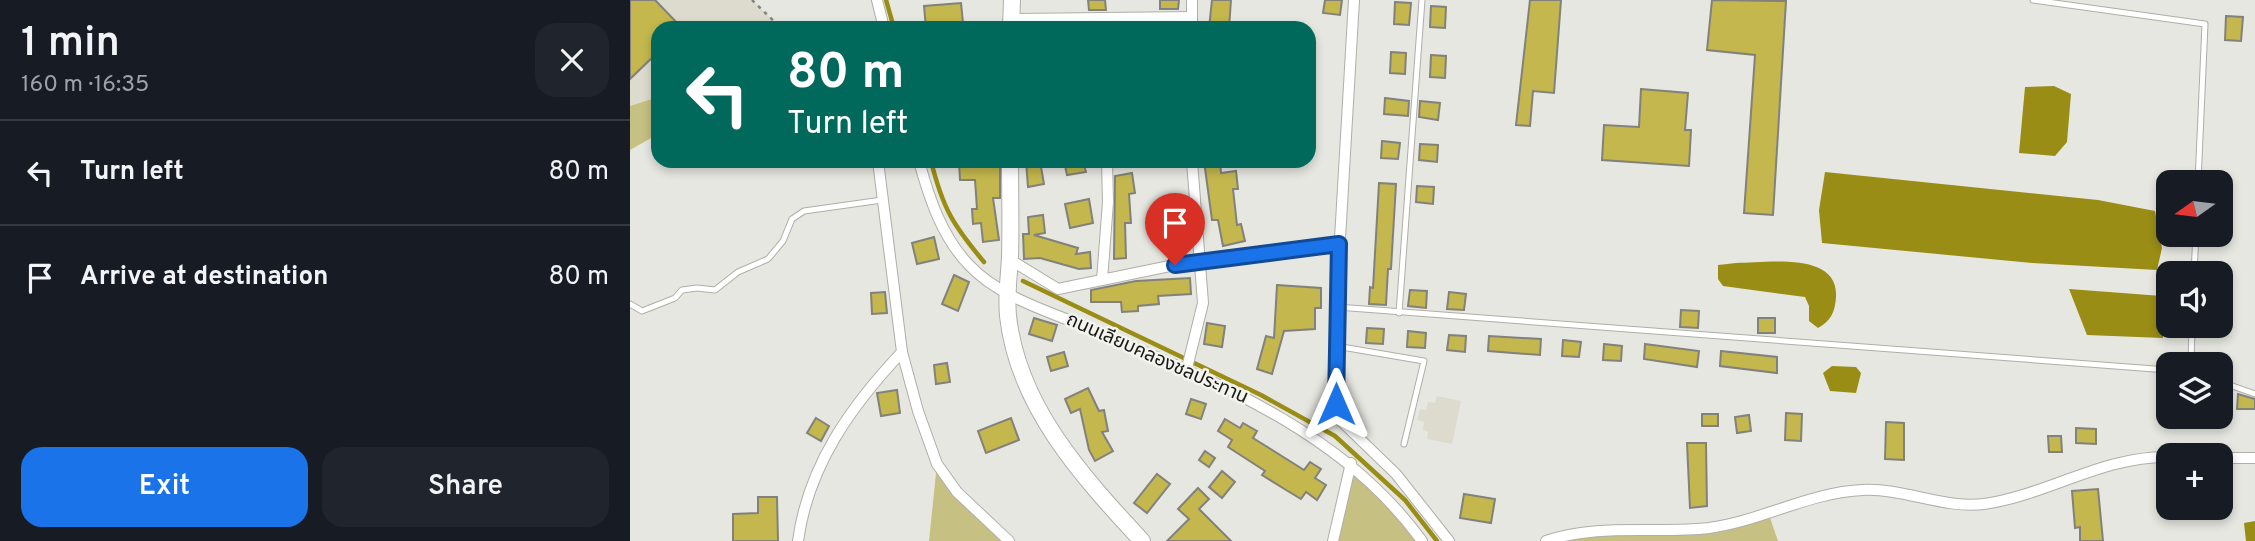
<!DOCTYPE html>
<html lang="en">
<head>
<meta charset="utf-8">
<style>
	:root { --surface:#171b24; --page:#20242c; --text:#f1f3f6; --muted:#9ea1a6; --line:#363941; --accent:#1a73e8 }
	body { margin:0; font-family:Overpass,"Noto Sans Thai",sans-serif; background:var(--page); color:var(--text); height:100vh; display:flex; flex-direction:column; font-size:26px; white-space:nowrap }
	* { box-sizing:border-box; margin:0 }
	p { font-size:23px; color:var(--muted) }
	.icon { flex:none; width:38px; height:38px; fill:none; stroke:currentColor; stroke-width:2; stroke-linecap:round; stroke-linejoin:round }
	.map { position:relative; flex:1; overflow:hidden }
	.sheet { display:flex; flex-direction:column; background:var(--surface); width:630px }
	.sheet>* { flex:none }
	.banner { position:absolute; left:21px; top:21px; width:665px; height:147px; border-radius:21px; box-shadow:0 4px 10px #0003; background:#00695c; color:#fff; overflow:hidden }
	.needle { width:46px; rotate:256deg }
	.buttons { position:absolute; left:1526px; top:170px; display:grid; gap:14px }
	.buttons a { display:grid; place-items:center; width:77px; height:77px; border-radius:14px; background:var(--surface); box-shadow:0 4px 10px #0003; font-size:35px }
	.pin { position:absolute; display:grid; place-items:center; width:60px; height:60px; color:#fff; margin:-72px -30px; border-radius:50% 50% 50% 0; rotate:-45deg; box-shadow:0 0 7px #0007 }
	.pin .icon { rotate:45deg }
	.me { position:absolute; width:77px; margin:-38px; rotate:0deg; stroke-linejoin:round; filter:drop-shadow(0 0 5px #0008) }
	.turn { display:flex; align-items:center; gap:24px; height:147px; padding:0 21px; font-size:32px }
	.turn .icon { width:91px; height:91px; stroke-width:2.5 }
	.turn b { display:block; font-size:49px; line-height:60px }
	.round { display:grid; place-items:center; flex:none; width:74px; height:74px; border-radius:21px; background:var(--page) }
	.head { display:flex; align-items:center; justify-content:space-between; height:119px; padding:0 21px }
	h1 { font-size:42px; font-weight:600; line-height:52px }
	.button { display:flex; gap:14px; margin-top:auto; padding:14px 21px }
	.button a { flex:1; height:80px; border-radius:21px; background:var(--accent); color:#fff; font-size:28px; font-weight:600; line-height:80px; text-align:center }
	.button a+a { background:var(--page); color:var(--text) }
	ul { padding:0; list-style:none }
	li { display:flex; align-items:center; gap:21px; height:105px; padding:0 21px; border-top:2px solid var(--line) }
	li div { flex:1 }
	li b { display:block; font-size:26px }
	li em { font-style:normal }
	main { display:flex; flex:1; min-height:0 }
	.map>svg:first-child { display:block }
	.built { fill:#dcdbce }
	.green { fill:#c6c082 }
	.water { fill:#998d15 }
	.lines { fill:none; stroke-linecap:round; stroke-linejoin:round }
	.stream { stroke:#998d15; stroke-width:4.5 }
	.building { fill:#c3b74d; stroke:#82817c; stroke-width:2 }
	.lane-casing { stroke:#afaea9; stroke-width:7 }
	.street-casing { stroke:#afaea9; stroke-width:12 }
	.secondary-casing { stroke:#afaea9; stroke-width:18 }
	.path { stroke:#83837f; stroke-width:2.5; stroke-dasharray:3.5 5; stroke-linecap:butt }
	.lane { stroke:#fff; stroke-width:5 }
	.street { stroke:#fff; stroke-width:10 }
	.secondary { stroke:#fff; stroke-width:16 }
	.route-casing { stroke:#114b97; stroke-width:18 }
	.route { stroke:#1a73e8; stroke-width:12 }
	.labels { text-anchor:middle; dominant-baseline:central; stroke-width:5; stroke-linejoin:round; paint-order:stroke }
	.street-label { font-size:19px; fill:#181816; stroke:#f4f4ee }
</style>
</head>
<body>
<main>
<section class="sheet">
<div class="head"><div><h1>1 min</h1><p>160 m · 16:35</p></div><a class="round"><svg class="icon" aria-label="close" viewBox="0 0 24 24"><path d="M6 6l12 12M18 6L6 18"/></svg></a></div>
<ul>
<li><svg class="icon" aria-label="left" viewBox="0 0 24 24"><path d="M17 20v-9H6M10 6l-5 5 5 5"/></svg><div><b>Turn left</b></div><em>80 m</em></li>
<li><svg class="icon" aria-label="arrive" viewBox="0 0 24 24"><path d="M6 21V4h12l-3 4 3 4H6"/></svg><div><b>Arrive at destination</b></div><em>80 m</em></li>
</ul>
<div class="button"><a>Exit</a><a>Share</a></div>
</section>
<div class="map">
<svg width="1625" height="541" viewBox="0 0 1625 541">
	<rect width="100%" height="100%" fill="#e7e7e1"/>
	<g class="built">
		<polygon points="0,0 122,0 151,28 28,28 28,97 0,106"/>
		<polygon points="807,396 831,401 822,444 797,439 798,432 793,430 794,422 787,420 790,409 796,410 798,402 805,403"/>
	</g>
	<g class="green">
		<polygon points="28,97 28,134 0,150 0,106"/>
		<polygon points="721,463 792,541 703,541"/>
		<polygon points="307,464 379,541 299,541"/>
		<polygon points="1138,512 1148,541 916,541 934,535 1079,528"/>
	</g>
	<g class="water">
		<polygon points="1424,86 1441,94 1437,142 1425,156 1389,153 1395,87"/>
		<polygon points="1195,172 1468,200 1525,211 1532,248 1527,270 1402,263 1192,243 1189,210"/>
		<path d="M1106,263C1136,263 1209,251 1206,297C1205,312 1201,321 1188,328L1179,321V306L1175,297L1093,286L1088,279V265Z"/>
		<polygon points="1439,289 1532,296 1533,338 1457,335"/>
		<polygon points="1202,366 1226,367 1231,373 1226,393 1200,391 1193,373"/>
		<polygon points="1625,521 1625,541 1616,541 1614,523"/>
	</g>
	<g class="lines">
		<g class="stream">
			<polyline points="256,0 264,28"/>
			<path d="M301,161C313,209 323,225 354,262"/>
			<polyline points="393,281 631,395 705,436 775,500 807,541"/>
		</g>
	</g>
	<g class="building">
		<polygon points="0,0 25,0 52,28 28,28 28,52 0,79"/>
		<polygon points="458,0 475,0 476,10 459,10"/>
		<polygon points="530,0 549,0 548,9 530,9"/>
		<polygon points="582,0 601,0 599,28 579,28"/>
		<polygon points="695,0 712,0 710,15 693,13"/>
		<polygon points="900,0 931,0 924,93 903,91 900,126 886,125"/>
		<polygon points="1082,0 1156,1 1143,215 1114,213 1125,55 1077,50"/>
		<polygon points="765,2 781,3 779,25 764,24"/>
		<polygon points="331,3 333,23 296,28 294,6"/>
		<polygon points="801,6 816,7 815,28 800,27"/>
		<polygon points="1596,16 1613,17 1611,41 1595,40"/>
		<polygon points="761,52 776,53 775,74 760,73"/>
		<polygon points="801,55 816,56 815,78 800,77"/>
		<polygon points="1011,89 1058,93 1055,130 1061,130 1059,166 972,160 974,125 1009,127"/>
		<polygon points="755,98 779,101 778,116 754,114"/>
		<polygon points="790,101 810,103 808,120 789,117"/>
		<polygon points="752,141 770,143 768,159 751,158"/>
		<polygon points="790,144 808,145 807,162 789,160"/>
		<polygon points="348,161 348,166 370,165 370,198 363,198 369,240 353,242 351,223 343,224 342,209 347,209 345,180 330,180 329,162"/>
		<polygon points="396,161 410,161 414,184 398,187"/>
		<polygon points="434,161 453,161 456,172 437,175"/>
		<polygon points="574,161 590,161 591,173 606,171 608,189 603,189 607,225 611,224 615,241 593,246 588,220 582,220"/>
		<polygon points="502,173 505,193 499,194 501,223 495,223 496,258 484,259 485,176"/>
		<polygon points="749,183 766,184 761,269 758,269 756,305 739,304 740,287 743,288"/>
		<polygon points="787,186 804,187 803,204 786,202"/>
		<polygon points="459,199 463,223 440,228 435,204"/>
		<polygon points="413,215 415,233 404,235 448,248 446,254 460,252 461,268 449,269 410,258 394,259 393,234 399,234 398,217"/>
		<polygon points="304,237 309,259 287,264 282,243"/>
		<polygon points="324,275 339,282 328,311 312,304"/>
		<polygon points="560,278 561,294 528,296 529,304 508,306 508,311 492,312 491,302 461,302 461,290 506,281"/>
		<polygon points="647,285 691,288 691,308 685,308 685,329 654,331 642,374 627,369 636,336 644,338"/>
		<polygon points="780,290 797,291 796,308 778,306"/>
		<polygon points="255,292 257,313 242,314 241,293"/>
		<polygon points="819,292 836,294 834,310 817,309"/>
		<polygon points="1051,310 1069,311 1068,328 1050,327"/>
		<polygon points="404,318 427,325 422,341 399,334"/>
		<rect x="1128" y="318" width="17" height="15"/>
		<polygon points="577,323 595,326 592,347 574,344"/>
		<polygon points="737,328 754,329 753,344 736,343"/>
		<polygon points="778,331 796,333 795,348 777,347"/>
		<polygon points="819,335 836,336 835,352 817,350"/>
		<polygon points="859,336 911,339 910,355 858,351"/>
		<polygon points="933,340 951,342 949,357 932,356"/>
		<polygon points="974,344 992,346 991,361 973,360"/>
		<polygon points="1015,344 1069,351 1067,367 1014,359"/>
		<polygon points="1091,351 1147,357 1147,373 1090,366"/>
		<polygon points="434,352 438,366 421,371 417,357"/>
		<polygon points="317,363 320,382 306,384 304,365"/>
		<polygon points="458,388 469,411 474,410 478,431 472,432 483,451 465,461 459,450 450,409 441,413 435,399"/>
		<polygon points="267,390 270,413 251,416 247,393"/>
		<polygon points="1608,394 1625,399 1625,409 1607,409"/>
		<polygon points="561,399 576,404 571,419 556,414"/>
		<polygon points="1156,413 1172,414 1171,441 1155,440"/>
		<rect x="1072" y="414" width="16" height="12"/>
		<polygon points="1119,415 1121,431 1107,433 1105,417"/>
		<polygon points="186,418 199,426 191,441 177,433"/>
		<polygon points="381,418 389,440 356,453 348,431"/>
		<polygon points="595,419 610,428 613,423 627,431 623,438 674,470 680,462 691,469 685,478 696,485 687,500 676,492 671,499 656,490 632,475 635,471 598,447 602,440 588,431"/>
		<polygon points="1256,422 1274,423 1274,460 1255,459"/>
		<polygon points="1446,428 1466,429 1466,444 1446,443"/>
		<polygon points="1418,436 1431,436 1432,452 1419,452"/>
		<polygon points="1057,443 1076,443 1077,506 1060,508"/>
		<polygon points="575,451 585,458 579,467 569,460"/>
		<polygon points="592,471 605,482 592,498 579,487"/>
		<polygon points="527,474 540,484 517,513 504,503"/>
		<polygon points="568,488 579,499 569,509 601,541 537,541 559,519 548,509"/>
		<polygon points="1468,489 1473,541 1450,541 1450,527 1445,528 1442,491"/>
		<polygon points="834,494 865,499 861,523 830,518"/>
		<polygon points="128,497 147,497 148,541 103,541 103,514 128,513"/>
	</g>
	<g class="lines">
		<defs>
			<g id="lane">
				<polyline points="1403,0 1575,24 1568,182"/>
				<polyline points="1564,273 1566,234"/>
				<polyline points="0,304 12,311 45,298 52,290 67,288 85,290 108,272 138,259 153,241 162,219 174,211 252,200"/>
				<polyline points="707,307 1538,370"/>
				<polyline points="769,313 792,0"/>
				<polyline points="706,346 794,361 774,444"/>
				<polyline points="1561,364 1562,326"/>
				<polyline points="1591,382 1625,394"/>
			</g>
			<g id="street">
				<polyline points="247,0 254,28"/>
				<polyline points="724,0 706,307 706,416 766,474 819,541"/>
				<polyline points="382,19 562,17"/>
				<polyline points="562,28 562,0"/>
				<polyline points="248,161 272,352 288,411 307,464 327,492 379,541"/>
				<path d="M289,161C299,198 312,237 339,265C370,298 421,312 461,329C583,381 712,430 792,541"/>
				<polyline points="379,259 428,289 569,260 709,244"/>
				<polyline points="472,280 478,202 477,161"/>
				<polyline points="556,372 573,303 562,161"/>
				<polyline points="1591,458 1625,458"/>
				<path d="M168,541C178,466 221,406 272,352"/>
				<polyline points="703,541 721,463"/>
				<path d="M916,541C968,523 1025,534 1079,528C1131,521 1180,492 1233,490C1274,488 1314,509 1354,504C1417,495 1473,456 1538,457"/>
			</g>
			<g id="secondary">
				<polyline points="381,28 382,0"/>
				<path d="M380,161C380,193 381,225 380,257C379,277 376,295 378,316C388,407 452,476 512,541"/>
			</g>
		</defs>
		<use href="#lane" class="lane-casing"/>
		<use href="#street" class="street-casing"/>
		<use href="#secondary" class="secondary-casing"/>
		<polyline class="path" points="122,0 151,28"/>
		<use href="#lane" class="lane"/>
		<use href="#street" class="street"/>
		<use href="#secondary" class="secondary"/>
	</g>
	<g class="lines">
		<defs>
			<polyline id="route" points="545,265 709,244 706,404"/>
		</defs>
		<use href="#route" class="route-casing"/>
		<use href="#route" class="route"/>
	</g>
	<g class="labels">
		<g class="street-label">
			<text transform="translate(527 359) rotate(24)">ถนนเลียบคลองชลประทาน</text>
		</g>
	</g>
</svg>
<div class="buttons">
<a><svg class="needle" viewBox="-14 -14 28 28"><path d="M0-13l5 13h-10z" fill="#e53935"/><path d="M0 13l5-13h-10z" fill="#9ea1a6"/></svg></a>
<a><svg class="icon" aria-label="sound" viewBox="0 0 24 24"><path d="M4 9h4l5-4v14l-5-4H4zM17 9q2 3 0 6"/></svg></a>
<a><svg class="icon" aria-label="layers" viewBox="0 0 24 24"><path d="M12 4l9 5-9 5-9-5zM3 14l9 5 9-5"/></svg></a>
<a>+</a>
</div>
<div class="pin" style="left:545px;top:265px;background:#d93025"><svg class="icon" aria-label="arrive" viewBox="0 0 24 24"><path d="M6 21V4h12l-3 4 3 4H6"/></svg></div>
<svg class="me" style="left:706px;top:404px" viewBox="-20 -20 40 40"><path d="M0-17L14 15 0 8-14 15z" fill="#1a73e8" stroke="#fff" stroke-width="4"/></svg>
<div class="banner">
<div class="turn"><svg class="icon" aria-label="left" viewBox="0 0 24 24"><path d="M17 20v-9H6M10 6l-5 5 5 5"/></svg><div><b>80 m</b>Turn left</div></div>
</div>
</div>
</main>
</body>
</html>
